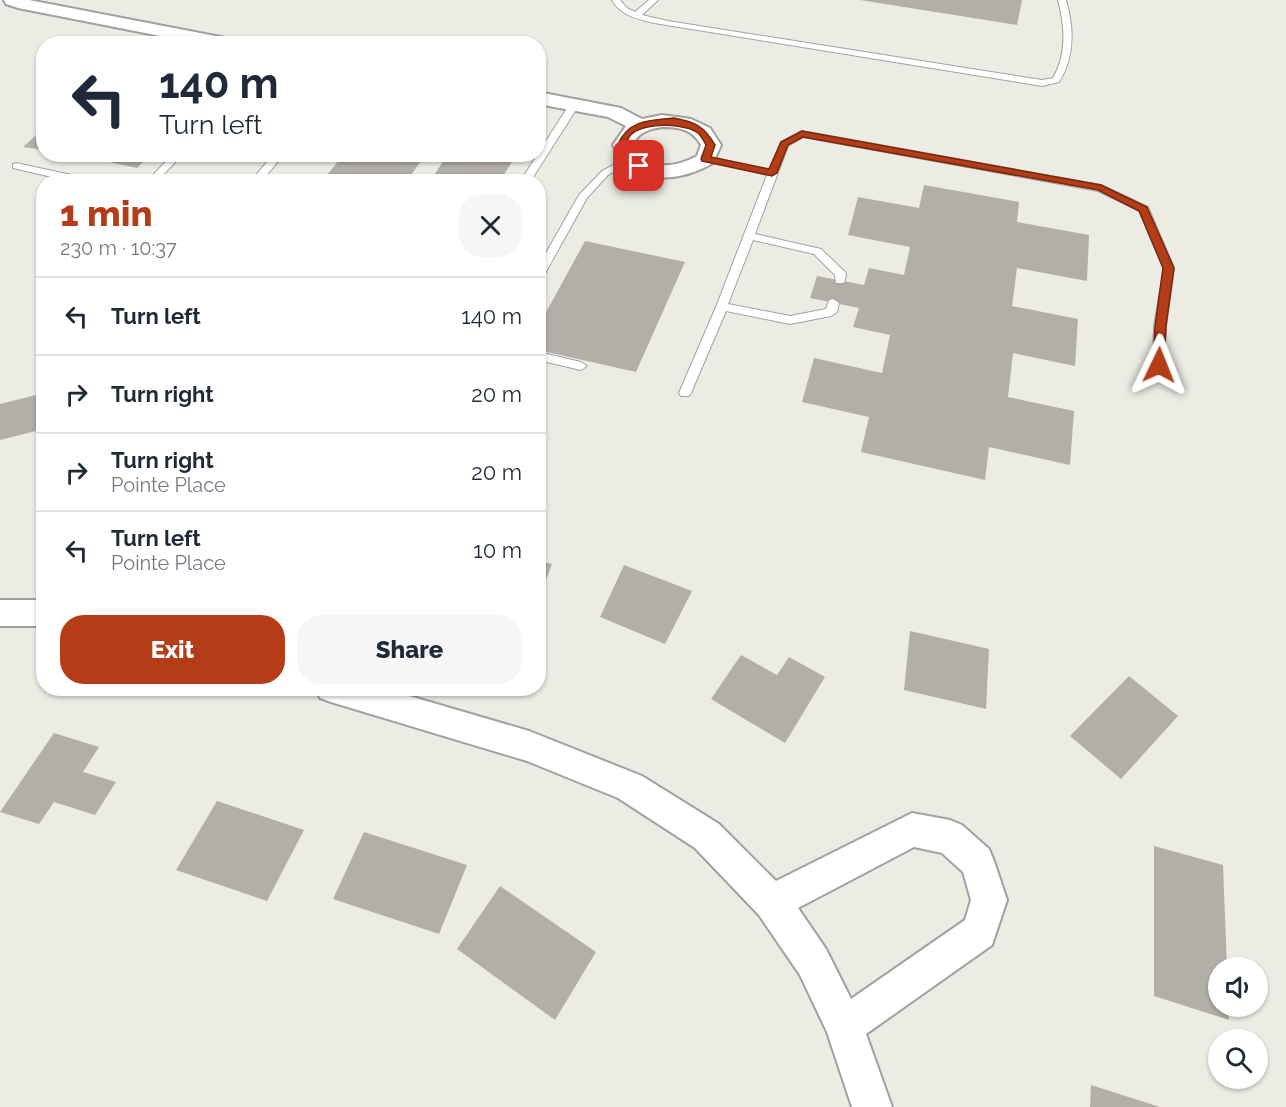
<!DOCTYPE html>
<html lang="en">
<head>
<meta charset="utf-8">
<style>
	:root { --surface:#fff; --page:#f6f6f7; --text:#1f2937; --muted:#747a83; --line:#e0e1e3; --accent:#b43d17 }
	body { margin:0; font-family:Raleway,sans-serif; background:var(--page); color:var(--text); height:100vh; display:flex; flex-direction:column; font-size:22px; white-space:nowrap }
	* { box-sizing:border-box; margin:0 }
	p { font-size:20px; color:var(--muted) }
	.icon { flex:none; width:33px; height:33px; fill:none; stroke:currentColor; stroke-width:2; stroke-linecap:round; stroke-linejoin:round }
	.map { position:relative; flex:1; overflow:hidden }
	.side { position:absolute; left:36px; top:174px; width:510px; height:522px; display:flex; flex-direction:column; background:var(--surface); border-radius:24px; box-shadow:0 2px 4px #0004 }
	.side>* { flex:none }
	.guide { position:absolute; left:36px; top:36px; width:510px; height:126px; border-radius:24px; box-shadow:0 2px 4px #0004; background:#fff; color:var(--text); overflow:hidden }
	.fabs { position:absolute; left:1208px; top:957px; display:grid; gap:12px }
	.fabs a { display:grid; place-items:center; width:60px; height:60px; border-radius:50%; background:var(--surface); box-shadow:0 2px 4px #0004; font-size:30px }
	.pin { position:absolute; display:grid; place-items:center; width:51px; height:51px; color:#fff; margin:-26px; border-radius:12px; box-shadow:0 3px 9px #0006 }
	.me { position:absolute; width:66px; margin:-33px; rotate:2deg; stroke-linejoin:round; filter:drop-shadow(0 0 4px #0008) }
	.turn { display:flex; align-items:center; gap:21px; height:126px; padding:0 24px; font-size:27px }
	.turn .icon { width:78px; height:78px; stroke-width:2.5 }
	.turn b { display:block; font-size:42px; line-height:51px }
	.round { display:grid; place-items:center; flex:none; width:63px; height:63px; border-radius:24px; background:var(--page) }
	.overview { display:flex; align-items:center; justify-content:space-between; height:102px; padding:0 24px }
	h1 { font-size:36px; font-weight:800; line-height:45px; color:var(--accent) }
	.button { display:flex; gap:12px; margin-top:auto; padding:12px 24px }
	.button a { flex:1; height:69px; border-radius:24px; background:var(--accent); color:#fff; font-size:24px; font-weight:800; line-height:69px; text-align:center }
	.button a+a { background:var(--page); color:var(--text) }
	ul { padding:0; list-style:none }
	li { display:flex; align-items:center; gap:18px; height:78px; padding:0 24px; border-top:2px solid var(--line) }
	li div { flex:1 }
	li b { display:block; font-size:22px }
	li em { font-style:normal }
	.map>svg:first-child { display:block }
	.building { fill:#b2afa8 }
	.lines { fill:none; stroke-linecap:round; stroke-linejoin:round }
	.lane-casing { stroke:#a1a1a1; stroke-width:2 }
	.street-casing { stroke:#a1a1a1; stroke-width:4 }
	.lane { fill:#fff; fill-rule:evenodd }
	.street { fill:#fff; fill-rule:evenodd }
	.route { fill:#b43d17; stroke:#75280f; stroke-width:1.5 }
</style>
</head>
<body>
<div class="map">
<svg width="1286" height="1107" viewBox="0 0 1286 1107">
	<rect width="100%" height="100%" fill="#edece4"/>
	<g class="building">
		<polygon points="860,0 1022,0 1017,25"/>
		<polygon points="44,128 44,150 23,147"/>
		<polygon points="72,154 151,154 137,168"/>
		<polygon points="344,154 426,154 406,182 302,182 305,177 323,180"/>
		<polygon points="468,154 512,162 499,182 429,182 447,156 464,160"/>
		<polygon points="924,185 1019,202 1017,222 1089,235 1087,281 1017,268 1012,306 1078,319 1075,366 1013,353 1008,397 1074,411 1070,465 989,447 985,480 861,452 869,417 802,402 814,358 882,373 890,335 853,327 859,308 810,298 817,276 864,285 869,268 904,275 910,247 848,235 858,197 919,208"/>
		<polygon points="585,241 685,262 636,372 538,350 538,327"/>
		<polygon points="44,393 44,429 0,440 0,404"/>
		<polygon points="538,561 552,564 539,598 538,598"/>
		<polygon points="624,565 692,591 665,644 600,617"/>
		<polygon points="910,631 989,649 986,709 904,690"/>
		<polygon points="741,655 777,675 789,657 825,677 785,743 711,699"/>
		<polygon points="1129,676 1178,716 1121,779 1070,736"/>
		<polygon points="54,733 99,747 83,772 116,782 95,815 54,802 39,824 0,812"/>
		<polygon points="217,801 304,830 267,901 176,870"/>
		<polygon points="364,832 467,865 439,934 333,899"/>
		<polygon points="1154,846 1223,865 1227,968 1218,968 1218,1006 1228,1006 1229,1020 1154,996"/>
		<polygon points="500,886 596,952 555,1020 457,949"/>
		<polygon points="1091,1085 1160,1107 1090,1107"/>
	</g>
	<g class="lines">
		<defs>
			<g id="lane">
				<path d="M612,0H620L627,8L635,12L649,0H658L642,15L668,21L1042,80L1053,78C1067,54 1065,26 1058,0H1066C1074,28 1075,57 1059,82L1042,86L654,23C638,19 621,16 612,0Z"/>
				<polygon points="574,102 579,105 530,182 520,182 569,105"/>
				<polygon points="802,131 1101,185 1148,207 1174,268 1166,326 1163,368 1159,369 1153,365 1154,326 1164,268 1140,211 1098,191 803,137 788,146 755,234 821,249 845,272 846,274 844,283 836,283 835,275 814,254 753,240 728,304 790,316 826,309 829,300 833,299 839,303 837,312 831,316 790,324 726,311 691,393 689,396 681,396 679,393 716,307 767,175 701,159 706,156 769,170 781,142"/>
				<polygon points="173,154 183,154 159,179 134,182 153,175"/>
				<polygon points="274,154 284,154 261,182 250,182"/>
				<polygon points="627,158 635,160 608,175 587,198 543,277 538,280 538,267 579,195 602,171"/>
				<polygon points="16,163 90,179 95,182 74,182 13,168 13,164"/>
				<polygon points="538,352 581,362 587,366 581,370 538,360"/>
			</g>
			<g id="street">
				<polygon points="4,0 29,0 231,39 240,44 201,44 18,8 6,4"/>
				<path d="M538,92L621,108L642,119L662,115L691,119L710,128L721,145L713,163C679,183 631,187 613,145L626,126L608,117L538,104ZM662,127C678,127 693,129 701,145L697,156C675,168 645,172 633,145C638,132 649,129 662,127Z"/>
				<rect x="0" y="600" width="44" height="26"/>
				<path d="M316,688H382L529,731L642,776L719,824L776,881L912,813L950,820L962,825L989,849L994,861L1007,900L992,945L866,1034L892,1107H852L827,1032L800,975L759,915L695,848L618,798L527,761L331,702L320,698ZM914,847L942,853L963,872L971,900L965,920L851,999L826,949L798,908Z"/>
			</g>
		</defs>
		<use href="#lane" class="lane-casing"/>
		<use href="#street" class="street-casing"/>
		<use href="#lane" class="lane"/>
		<use href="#street" class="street"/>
	</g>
	<path class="route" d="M674,118C695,122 704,126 715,145L711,157L769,169L781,142L802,131L1101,185L1147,207L1174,268L1166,326L1164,365L1159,369L1153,365L1155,326L1163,268L1139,211L1098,190L803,137L788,145L777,173L772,176L702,161L701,159L706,145C704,141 701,136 698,133C681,120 615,122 629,151C632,156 639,160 643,164V168H636L621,155L618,145C627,120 651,120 674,118Z"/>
</svg>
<div class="fabs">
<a><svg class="icon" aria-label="sound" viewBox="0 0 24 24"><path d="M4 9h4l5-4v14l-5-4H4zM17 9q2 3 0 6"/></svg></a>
<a><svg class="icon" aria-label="search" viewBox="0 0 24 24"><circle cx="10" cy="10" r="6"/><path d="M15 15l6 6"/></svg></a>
</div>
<div class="pin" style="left:639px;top:166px;background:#d93025"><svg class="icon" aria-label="arrive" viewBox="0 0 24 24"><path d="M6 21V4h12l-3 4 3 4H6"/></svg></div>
<svg class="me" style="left:1159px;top:365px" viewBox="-20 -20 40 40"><path d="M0-17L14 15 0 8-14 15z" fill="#b43d17" stroke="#fff" stroke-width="4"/></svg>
<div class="guide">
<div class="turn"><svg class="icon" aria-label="left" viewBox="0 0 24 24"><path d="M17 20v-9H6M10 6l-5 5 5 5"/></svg><div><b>140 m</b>Turn left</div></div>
</div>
<section class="side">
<div class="overview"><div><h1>1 min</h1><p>230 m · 10:37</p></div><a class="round"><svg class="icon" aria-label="close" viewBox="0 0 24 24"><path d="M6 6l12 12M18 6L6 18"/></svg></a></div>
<ul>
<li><svg class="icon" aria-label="left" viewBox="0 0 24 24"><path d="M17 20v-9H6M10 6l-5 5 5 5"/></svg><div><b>Turn left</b></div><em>140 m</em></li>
<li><svg class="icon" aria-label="right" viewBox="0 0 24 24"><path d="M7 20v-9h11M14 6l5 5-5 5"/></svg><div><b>Turn right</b></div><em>20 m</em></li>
<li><svg class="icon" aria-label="right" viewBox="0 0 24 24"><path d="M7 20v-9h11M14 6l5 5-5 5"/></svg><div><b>Turn right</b><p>Pointe Place</p></div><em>20 m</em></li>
<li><svg class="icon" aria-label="left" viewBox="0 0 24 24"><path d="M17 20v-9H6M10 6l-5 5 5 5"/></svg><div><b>Turn left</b><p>Pointe Place</p></div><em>10 m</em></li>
</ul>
<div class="button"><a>Exit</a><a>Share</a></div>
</section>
</div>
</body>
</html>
